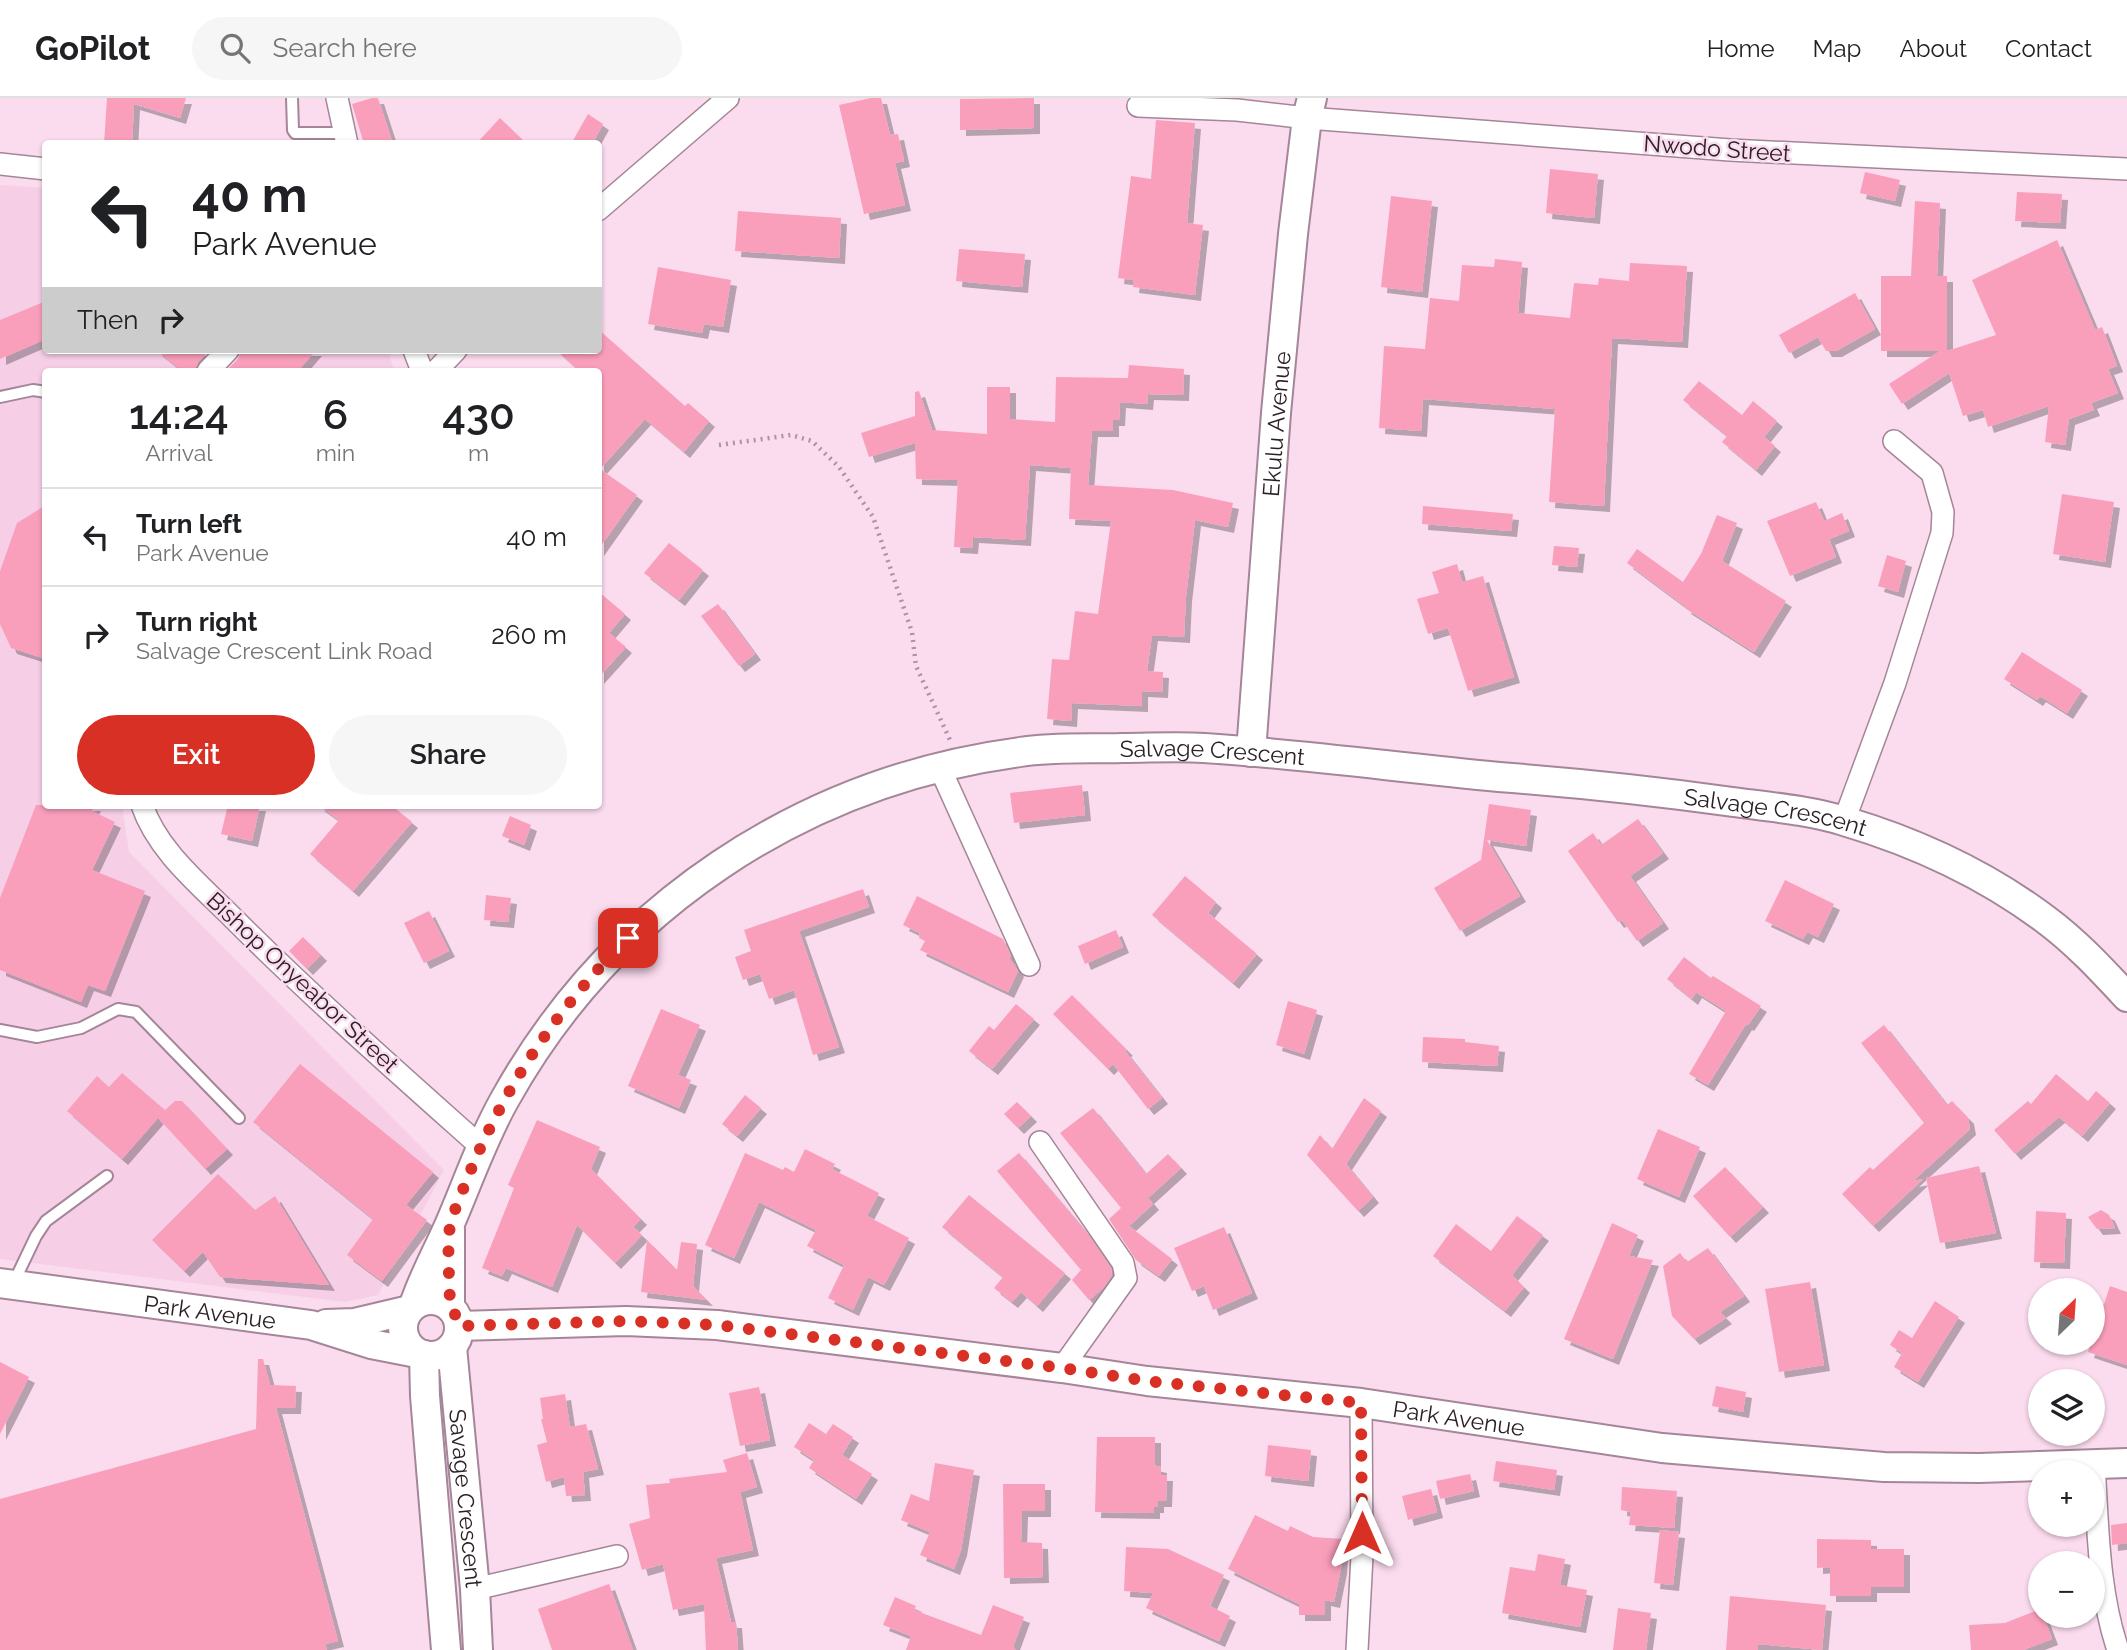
<!DOCTYPE html>
<html lang="en">
<head>
<meta charset="utf-8">
<style>
	:root { --surface:#fff; --page:#f6f6f6; --text:#202124; --muted:#757577; --line:#e0e0e0; --accent:#d93025 }
	body { margin:0; font-family:Raleway,sans-serif; background:var(--page); color:var(--text); height:100vh; display:flex; flex-direction:column; font-size:26px; white-space:nowrap }
	* { box-sizing:border-box; margin:0 }
	p { font-size:23px; color:var(--muted) }
	.icon { flex:none; width:38px; height:38px; fill:none; stroke:currentColor; stroke-width:2; stroke-linecap:round; stroke-linejoin:round }
	.map { position:relative; flex:1; overflow:hidden }
	.drawer { position:absolute; left:42px; top:270px; width:560px; height:441px; display:flex; flex-direction:column; background:var(--surface); border-radius:7px; box-shadow:0 2px 5px #0004 }
	.drawer>* { flex:none }
	.hud { position:absolute; left:42px; top:42px; width:560px; height:214px; border-radius:7px; box-shadow:0 2px 5px #0004; background:#fff; color:var(--text); overflow:hidden }
	.needle { width:46px; rotate:25deg }
	.controls { position:absolute; left:2028px; top:1180px; display:grid; gap:14px }
	.controls a { display:grid; place-items:center; width:77px; height:77px; border-radius:50%; background:var(--surface); box-shadow:0 2px 5px #0004; font-size:35px }
	.pin { position:absolute; display:grid; place-items:center; width:60px; height:60px; color:#fff; margin:-30px; border-radius:14px; box-shadow:0 4px 10px #0006 }
	.me { position:absolute; width:77px; margin:-38px; rotate:0deg; stroke-linejoin:round; filter:drop-shadow(0 0 5px #0008) }
	.turn { display:flex; align-items:center; gap:24px; height:147px; padding:0 35px; font-size:32px }
	.turn .icon { width:91px; height:91px; stroke-width:2.5 }
	.turn b { display:block; font-size:49px; line-height:60px }
	.then { display:flex; align-items:center; height:66px; padding:0 35px; background:#0003; gap:14px; font-size:26px }
	.eta { display:flex; justify-content:space-evenly; align-items:center; height:119px; text-align:center }
	.eta b { font-size:42px; font-weight:600; line-height:49px }
	.action { display:flex; gap:14px; margin-top:auto; padding:14px 35px }
	.action a { flex:1; height:80px; border-radius:42px; background:var(--accent); color:#fff; font-size:28px; font-weight:600; line-height:80px; text-align:center }
	.action a+a { background:var(--page); color:var(--text) }
	ul { padding:0; list-style:none }
	li { display:flex; align-items:center; gap:21px; height:98px; padding:0 35px; border-top:2px solid var(--line) }
	li div { flex:1 }
	li b { display:block; font-size:26px }
	li em { font-style:normal }
	header { display:flex; align-items:center; gap:42px; box-sizing:border-box; height:98px; padding:0 35px; background:var(--surface); border-bottom:2px solid var(--line) }
	header strong { font-size:33px }
	nav { display:flex; gap:38px; margin-inline-start:auto; font-size:24px }
	.search { width:490px; height:63px; background:var(--page); display:flex; align-items:center; gap:18px; box-sizing:border-box; padding:0 24px; border-radius:38px; color:var(--muted); font-size:26px }
	.map>svg:first-child { display:block }
	.built { fill:#f6cfe7 }
	.building { fill:#fa9fbb; filter:url(#shadow) }
	.lines { fill:none; stroke-linecap:round; stroke-linejoin:round }
	.lane-casing { stroke:#a48698; stroke-width:14 }
	.street-casing { stroke:#a48698; stroke-width:24 }
	.secondary-casing { stroke:#a48698; stroke-width:32 }
	.path { stroke:#ac93a2; stroke-width:4.5; stroke-dasharray:2 5; stroke-linecap:butt }
	.lane { stroke:#fff; stroke-width:10 }
	.street { stroke:#fff; stroke-width:21 }
	.secondary { stroke:#fff; stroke-width:28 }
	.route { stroke:#d93025; stroke-width:12; stroke-dasharray:0 21.6 }
	.labels { text-anchor:middle; dominant-baseline:central; stroke-width:5; stroke-linejoin:round; paint-order:stroke }
	.street-label { font-size:23px; fill:#2c2027; stroke:#fbdbee }
</style>
</head>
<body>
<header>
<strong>GoPilot</strong>
<div class="search"><svg class="icon" aria-label="search" viewBox="0 0 24 24"><circle cx="10" cy="10" r="6"/><path d="M15 15l6 6"/></svg>Search here</div>
<nav><a>Home</a><a>Map</a><a>About</a><a>Contact</a></nav>
</header>
<div class="map">
<svg width="2127" height="1552" viewBox="0 0 2127 1552">
	<defs>
		<filter id="shadow"><feDropShadow dx="6" dy="6" stdDeviation="0" flood-color="#0004"/></filter>
	</defs>
	<rect width="100%" height="100%" fill="#fbdbee"/>
	<polygon class="built" points="0,87 45,90 46,252 388,252 394,273 46,273 46,707 122,707 129,754 444,1072 378,1197 345,1204 0,1161"/>
	<g class="building">
		<polygon points="107,0 186,0 180,20 134,6 132,46 104,46"/>
		<polygon points="372,0 378,0 393,46 364,46 352,6"/>
		<polygon points="871,0 881,0 890,37 898,36 904,63 895,65 905,107 864,116 839,7"/>
		<polygon points="1034,0 1034,30 960,32 960,1"/>
		<polygon points="588,16 603,26 592,46 571,46"/>
		<polygon points="500,20 527,46 476,46"/>
		<polygon points="1156,22 1195,25 1187,125 1203,127 1195,197 1133,189 1134,182 1118,180 1131,78 1151,81"/>
		<polygon points="1550,71 1598,76 1594,120 1546,115"/>
		<polygon points="1865,74 1900,82 1895,103 1860,95"/>
		<polygon points="2017,94 2062,96 2060,125 2015,123"/>
		<polygon points="1391,98 1432,103 1422,194 1381,189"/>
		<polygon points="1915,103 1940,105 1937,178 1947,178 1947,253 1996,237 1972,182 2057,142 2095,232 2102,229 2117,268 2108,271 2118,295 2091,305 2094,312 2069,321 2065,347 2045,344 2049,308 1988,329 1983,312 1963,318 1949,275 1902,306 1889,286 1940,253 1881,253 1881,178 1911,178"/>
		<polygon points="738,113 841,120 839,160 735,153"/>
		<polygon points="959,151 1025,156 1022,189 956,183"/>
		<polygon points="1495,161 1522,164 1518,215 1570,220 1574,185 1598,187 1599,180 1629,183 1630,165 1687,168 1682,244 1612,240 1604,408 1549,404 1555,311 1423,301 1421,333 1379,330 1384,248 1425,251 1430,200 1459,203 1462,167 1494,169"/>
		<polygon points="658,169 731,182 723,229 704,226 702,235 648,226"/>
		<polygon points="1855,195 1875,231 1836,253 1826,253 1818,239 1789,255 1779,237"/>
		<polygon points="46,203 46,241 0,261 0,222"/>
		<polygon points="598,231 685,308 688,305 709,323 684,354 645,321 600,371 637,397 598,452 598,273 579,273 556,252 598,252"/>
		<polygon points="156,252 210,252 198,264 195,273 182,273"/>
		<polygon points="241,252 316,252 298,273 226,273 238,261"/>
		<polygon points="1129,267 1184,271 1183,297 1148,296 1147,306 1120,304 1119,322 1113,322 1113,333 1092,333 1088,387 1173,392 1233,405 1228,429 1195,422 1186,498 1184,539 1152,537 1147,573 1163,574 1162,594 1142,593 1142,608 1072,605 1071,623 1047,621 1052,561 1069,562 1075,513 1098,516 1111,423 1069,421 1071,370 1030,367 1025,442 973,439 972,450 954,449 958,382 916,381 915,345 869,359 861,335 915,318 915,294 919,293 932,332 987,336 987,289 1010,289 1010,321 1055,324 1056,279 1128,280"/>
		<polygon points="1699,283 1742,317 1753,303 1777,323 1764,339 1775,348 1756,372 1722,344 1727,338 1683,302"/>
		<polygon points="2062,396 2114,404 2105,464 2053,456"/>
		<polygon points="1816,404 1824,423 1842,415 1849,433 1829,441 1836,459 1790,478 1767,423"/>
		<polygon points="46,407 46,561 11,550 0,526 0,473 17,425"/>
		<polygon points="1423,408 1513,416 1511,433 1422,426"/>
		<polygon points="1717,417 1737,425 1722,463 1786,503 1754,554 1685,510 1686,509 1627,465 1637,451 1683,484 1701,456"/>
		<polygon points="669,445 703,472 679,502 644,475"/>
		<polygon points="1554,448 1579,450 1577,469 1552,467"/>
		<polygon points="1887,457 1906,463 1898,494 1878,488"/>
		<polygon points="1457,466 1462,484 1483,478 1514,579 1468,593 1448,530 1428,536 1417,501 1439,495 1432,474"/>
		<polygon points="598,493 625,516 609,535 626,549 598,580"/>
		<polygon points="718,506 755,556 739,568 701,518"/>
		<polygon points="2022,554 2082,592 2067,615 2040,598 2037,602 2004,581"/>
		<polygon points="1082,687 1085,717 1014,725 1010,695"/>
		<polygon points="1489,706 1531,712 1526,748 1487,742 1520,798 1460,833 1434,790 1481,762"/>
		<polygon points="36,707 95,707 92,713 115,724 92,772 145,793 105,893 88,887 81,904 0,872 0,800"/>
		<polygon points="228,707 260,707 252,743 221,736"/>
		<polygon points="318,707 391,707 412,724 353,793 310,756 339,722"/>
		<polygon points="510,718 531,727 524,747 502,738"/>
		<polygon points="1638,721 1663,755 1630,778 1663,825 1637,843 1622,822 1618,824 1568,753 1593,735 1601,747"/>
		<polygon points="1185,778 1216,804 1208,815 1257,856 1233,885 1152,817"/>
		<polygon points="1785,782 1834,806 1818,839 1807,834 1803,841 1765,823"/>
		<polygon points="863,791 869,809 799,833 839,949 813,957 794,892 769,901 760,876 743,882 735,859 751,853 744,832"/>
		<polygon points="486,797 511,800 508,824 484,822"/>
		<polygon points="917,798 1003,841 1011,858 1009,860 1018,873 1008,894 920,852 925,843 919,840 920,835 903,827"/>
		<polygon points="429,813 449,853 424,865 404,825"/>
		<polygon points="1116,832 1123,849 1085,866 1078,848"/>
		<polygon points="303,839 321,857 307,871 289,853"/>
		<polygon points="1684,859 1711,880 1713,878 1761,908 1748,927 1746,926 1708,987 1689,976 1726,913 1696,894 1692,901 1667,881"/>
		<polygon points="1072,897 1127,952 1125,953 1162,1000 1148,1011 1113,966 1108,971 1053,916"/>
		<polygon points="1288,903 1317,912 1304,956 1276,947"/>
		<polygon points="1016,906 1034,921 992,971 969,953 989,928 994,932"/>
		<polygon points="661,911 700,927 678,977 691,982 679,1010 628,988"/>
		<polygon points="1884,927 1947,1007 1952,1003 1968,1020 1970,1031 1913,1083 1923,1081 1873,1128 1842,1096 1870,1069 1873,1072 1924,1025 1861,945"/>
		<polygon points="1423,939 1465,941 1465,944 1499,948 1497,968 1422,964"/>
		<polygon points="300,966 433,1074 406,1107 427,1122 382,1183 347,1157 373,1121 253,1024"/>
		<polygon points="122,975 165,1012 175,1003 182,1003 227,1051 205,1071 158,1020 122,1061 67,1013 97,978 109,989"/>
		<polygon points="2056,976 2088,1003 2096,993 2110,1005 2082,1038 2059,1019 2015,1056 1994,1032 2028,1003 2031,1006"/>
		<polygon points="745,997 761,1010 737,1038 722,1026"/>
		<polygon points="1364,1000 1381,1013 1346,1066 1373,1099 1358,1113 1307,1057 1320,1037 1332,1051"/>
		<polygon points="1017,1004 1031,1018 1018,1030 1004,1016"/>
		<polygon points="1093,1010 1146,1076 1168,1056 1181,1070 1148,1100 1153,1106 1129,1128 1172,1161 1159,1178 1136,1162 1109,1121 1121,1110 1060,1035"/>
		<polygon points="537,1022 600,1049 591,1071 641,1121 633,1129 642,1137 615,1165 577,1127 552,1189 506,1170 502,1178 482,1170 514,1090 508,1087"/>
		<polygon points="1658,1031 1700,1049 1679,1099 1637,1081"/>
		<polygon points="805,1051 835,1066 832,1071 879,1095 867,1118 909,1140 884,1187 868,1179 853,1212 828,1200 844,1167 807,1148 816,1132 759,1104 734,1160 705,1147 745,1055 783,1072 785,1069 794,1074"/>
		<polygon points="1019,1055 1087,1135 1111,1170 1112,1177 1103,1190 1089,1202 1072,1182 1081,1172 997,1073"/>
		<polygon points="1979,1068 1996,1135 1940,1145 1926,1080"/>
		<polygon points="1725,1069 1763,1109 1730,1139 1693,1098"/>
		<polygon points="218,1076 255,1112 275,1098 329,1187 220,1179 203,1154 184,1173 152,1142"/>
		<polygon points="969,1097 1065,1175 1037,1208 1021,1194 1012,1204 994,1190 1003,1179 942,1129"/>
		<polygon points="2101,1112 2109,1117 2115,1130 2097,1131 2088,1119"/>
		<polygon points="2036,1113 2066,1115 2064,1165 2034,1164"/>
		<polygon points="1517,1118 1543,1137 1512,1177 1524,1189 1505,1213 1433,1158 1456,1126 1491,1153"/>
		<polygon points="1612,1125 1638,1137 1629,1158 1653,1162 1613,1261 1564,1241"/>
		<polygon points="1224,1129 1252,1195 1213,1212 1204,1188 1192,1193 1174,1150"/>
		<polygon points="647,1142 677,1172 681,1144 697,1146 693,1188 707,1202 641,1194"/>
		<polygon points="1708,1150 1744,1198 1720,1214 1726,1220 1694,1241 1672,1218 1663,1168 1680,1155 1687,1164"/>
		<polygon points="1810,1184 1824,1267 1779,1274 1765,1191"/>
		<polygon points="2110,1188 2127,1194 2127,1267 2088,1254"/>
		<polygon points="1935,1203 1959,1219 1918,1284 1894,1269 1902,1255 1890,1247 1899,1232 1912,1240"/>
		<polygon points="258,1261 263,1261 270,1287 296,1288 295,1310 276,1310 338,1543 325,1546 327,1552 0,1552 0,1401 256,1331"/>
		<polygon points="0,1264 29,1279 0,1336"/>
		<polygon points="1716,1288 1746,1294 1743,1314 1712,1308"/>
		<polygon points="759,1289 770,1342 740,1348 729,1295"/>
		<polygon points="565,1296 570,1329 586,1326 598,1371 583,1374 585,1397 566,1398 564,1379 546,1384 537,1347 547,1344 541,1321 543,1321 540,1300"/>
		<polygon points="809,1325 826,1336 833,1326 853,1339 842,1357 872,1376 856,1401 809,1370 814,1362 794,1349"/>
		<polygon points="1097,1339 1155,1339 1155,1367 1152,1367 1161,1369 1161,1377 1167,1377 1166,1403 1158,1403 1158,1409 1154,1409 1154,1415 1095,1414"/>
		<polygon points="1268,1347 1311,1352 1308,1383 1265,1378"/>
		<polygon points="747,1355 757,1389 740,1394 753,1452 716,1460 731,1524 736,1524 738,1552 706,1552 704,1506 673,1512 663,1466 642,1472 629,1426 650,1420 646,1387 670,1385 669,1381 727,1374 723,1362"/>
		<polygon points="1496,1363 1557,1372 1554,1392 1493,1383"/>
		<polygon points="935,1365 974,1372 961,1452 954,1471 920,1457 930,1434 901,1422 911,1396 929,1403"/>
		<polygon points="1470,1376 1474,1393 1440,1401 1436,1383"/>
		<polygon points="1003,1386 1045,1386 1045,1413 1022,1413 1021,1444 1042,1445 1043,1479 1004,1480"/>
		<polygon points="1622,1389 1677,1393 1674,1430 1629,1427 1631,1414 1621,1412"/>
		<polygon points="1431,1391 1437,1414 1408,1422 1402,1398"/>
		<polygon points="1255,1417 1288,1433 1290,1428 1313,1439 1343,1441 1341,1470 1334,1504 1325,1502 1325,1517 1299,1517 1299,1506 1228,1471"/>
		<polygon points="2127,1425 2127,1445 2112,1447 2111,1427"/>
		<polygon points="1660,1432 1679,1434 1673,1487 1654,1485"/>
		<polygon points="1817,1441 1871,1442 1871,1451 1904,1451 1904,1489 1871,1489 1871,1498 1830,1498 1830,1469 1817,1470"/>
		<polygon points="1126,1449 1168,1451 1224,1477 1210,1508 1230,1518 1219,1543 1146,1510 1153,1495 1124,1493"/>
		<polygon points="1538,1456 1565,1461 1560,1487 1587,1492 1580,1529 1502,1515 1510,1469 1535,1473"/>
		<polygon points="609,1486 633,1552 552,1552 538,1511"/>
		<polygon points="1730,1498 1826,1507 1822,1552 1758,1546 1758,1552 1726,1552"/>
		<polygon points="895,1499 916,1508 914,1512 981,1537 993,1507 1024,1519 1013,1549 1016,1552 906,1552 911,1538 883,1527"/>
		<polygon points="1618,1510 1651,1515 1646,1552 1613,1552"/>
		<polygon points="2040,1511 2040,1517 2043,1517 2052,1541 2023,1552 1971,1552 1969,1527 2005,1525"/>
	</g>
	<g class="lines">
		<defs>
			<g id="lane">
				<polyline points="292,0 293,32 295,35 344,35"/>
				<polyline points="0,299 33,292 46,294"/>
				<polyline points="0,932 37,939 81,930 118,911 136,914 239,1020"/>
				<polyline points="14,1184 36,1138 46,1123 107,1078"/>
			</g>
			<g id="street">
				<polyline points="337,0 347,46"/>
				<polyline points="1138,8 1237,12 1307,20 1730,52 2127,71"/>
				<polyline points="0,66 46,71"/>
				<polyline points="598,112 728,0"/>
				<polyline points="414,252 422,273"/>
				<polyline points="208,273 228,252"/>
				<polyline points="436,273 456,252"/>
				<polyline points="939,668 1029,867"/>
				<path d="M142,707C157,752 199,786 232,819C311,898 396,973 480,1048"/>
				<polyline points="1844,723 1895,585 1942,435 1943,414 1932,375 1894,343"/>
				<polyline points="1040,1044 1123,1165 1126,1180 1062,1270"/>
				<path d="M2094,1367C2098,1428 2098,1493 2118,1552"/>
				<polyline points="475,1491 617,1458"/>
				<polyline points="1357,1552 1362,1458 1361,1305"/>
			</g>
			<g id="secondary">
				<path id="s1" d="M1251,654L1276,315L1293,136L1307,20L1312,0"/>
				<polyline points="450,1132 450,1209"/>
				<path id="s2" d="M0,1185L311,1227L371,1246L417,1255"/>
				<circle cx="431" cy="1230" r="28"/>
				<path id="s3" d="M414,1207C424,1177 439,1151 451,1123C469,1081 483,1040 505,1001C612,809 802,683 1020,654C1053,649 1088,651 1122,650C1149,650 1177,648 1204,650C1303,656 1401,670 1499,679C1578,685 1655,693 1733,704C1770,709 1808,712 1844,723C1915,744 1986,777 2045,821C2076,844 2101,871 2127,899"/>
				<polyline points="326,1226 354,1225 409,1212"/>
				<path id="s4" d="M459,1228L626,1223L717,1227L1062,1270L1147,1283L1361,1305L1662,1350L1800,1362L1884,1369L1979,1370L2127,1365"/>
				<path id="s5" d="M452,1249L475,1491L478,1552"/>
				<polyline points="424,1257 425,1298 446,1552"/>
			</g>
		</defs>
		<use href="#lane" class="lane-casing"/>
		<use href="#street" class="street-casing"/>
		<use href="#secondary" class="secondary-casing"/>
		<polyline class="path" points="719,347 791,337 812,343 839,369 873,419 912,534 916,568 950,642"/>
		<use href="#lane" class="lane"/>
		<use href="#street" class="street"/>
		<use href="#secondary" class="secondary"/>
	</g>
	<g class="lines">
		<path class="route" d="M628,840C558,909 502,992 466,1084C461,1097 455,1110 451,1124C446,1141 450,1189 450,1209L456,1218L459,1228L626,1223L717,1227L1062,1270L1147,1283L1361,1305L1362,1435"/>
	</g>
	<g class="labels">
		<g class="street-label">
			<text transform="translate(1717 50) rotate(4)">Nwodo Street</text>
			<text stroke="none"><textPath href="#s1" startOffset="329">Ekulu Avenue</textPath></text>
			<text stroke="none"><textPath href="#s3" startOffset="1062">Salvage Crescent</textPath></text>
			<text stroke="none"><textPath href="#s3" startOffset="1629">Salvage Crescent</textPath></text>
			<text transform="translate(303 884) rotate(43)">Bishop Onyeabor Street</text>
			<text stroke="none"><textPath href="#s2" startOffset="212">Park Avenue</textPath></text>
			<text stroke="none"><textPath href="#s4" startOffset="1006">Park Avenue</textPath></text>
			<text stroke="none"><textPath href="#s5" startOffset="152">Savage Crescent</textPath></text>
		</g>
	</g>
</svg>
<div class="controls">
<a><svg class="needle" viewBox="-14 -14 28 28"><path d="M0-13l5 13h-10z" fill="#e53935"/><path d="M0 13l5-13h-10z" fill="#757577"/></svg></a>
<a><svg class="icon" aria-label="layers" viewBox="0 0 24 24"><path d="M12 4l9 5-9 5-9-5zM3 14l9 5 9-5"/></svg></a>
<a>+</a>
<a>−</a>
</div>
<div class="pin" style="left:628px;top:840px;background:#d93025"><svg class="icon" aria-label="arrive" viewBox="0 0 24 24"><path d="M6 21V4h12l-3 4 3 4H6"/></svg></div>
<svg class="me" style="left:1362px;top:1435px" viewBox="-20 -20 40 40"><path d="M0-17L14 15 0 8-14 15z" fill="#d93025" stroke="#fff" stroke-width="4"/></svg>
<div class="hud">
<div class="turn"><svg class="icon" aria-label="left" viewBox="0 0 24 24"><path d="M17 20v-9H6M10 6l-5 5 5 5"/></svg><div><b>40 m</b>Park Avenue</div></div>
<div class="then">Then<svg class="icon" aria-label="right" viewBox="0 0 24 24"><path d="M7 20v-9h11M14 6l5 5-5 5"/></svg></div>
</div>
<section class="drawer">
<div class="eta">
<div><b>14:24</b><p>Arrival</p></div>
<div><b>6</b><p>min</p></div>
<div><b>430</b><p>m</p></div>
</div>
<ul>
<li><svg class="icon" aria-label="left" viewBox="0 0 24 24"><path d="M17 20v-9H6M10 6l-5 5 5 5"/></svg><div><b>Turn left</b><p>Park Avenue</p></div><em>40 m</em></li>
<li><svg class="icon" aria-label="right" viewBox="0 0 24 24"><path d="M7 20v-9h11M14 6l5 5-5 5"/></svg><div><b>Turn right</b><p>Salvage Crescent Link Road</p></div><em>260 m</em></li>
</ul>
<div class="action"><a>Exit</a><a>Share</a></div>
</section>
</div>
</body>
</html>
